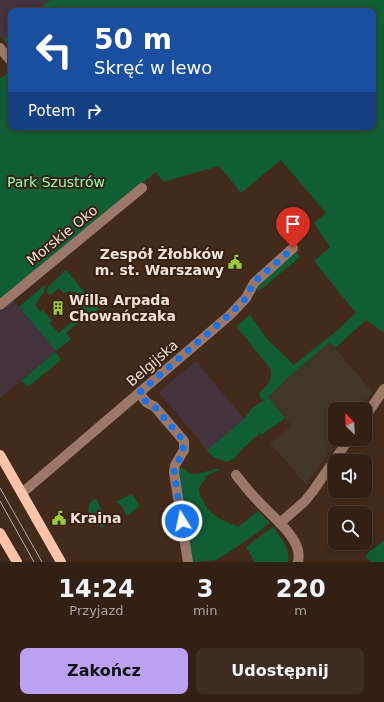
<!DOCTYPE html>
<html lang="pl">
<head>
<meta charset="utf-8">
<style>
	:root { --surface:#322014; --page:#3d2d22; --text:#f1f3f6; --muted:#a8a3a0; --line:#4d3e34; --accent:#bca0f2 }
	body { margin:0; font-family:"DejaVu Sans",sans-serif; background:var(--page); color:var(--text); height:100vh; display:flex; flex-direction:column; font-size:15px; white-space:nowrap }
	* { box-sizing:border-box; margin:0 }
	p { font-size:13px; color:var(--muted) }
	.icon { flex:none; width:22px; height:22px; fill:none; stroke:currentColor; stroke-width:2; stroke-linecap:round; stroke-linejoin:round }
	.map { position:relative; height:562px; overflow:hidden }
	.drawer { display:flex; flex-direction:column; background:var(--surface); flex:1 }
	.drawer>* { flex:none }
	.banner { position:absolute; left:8px; top:8px; width:368px; height:122px; border-radius:8px; box-shadow:0 2px 6px #0003,0 0 0 1px var(--line); background:#1a4fa0; color:#fff; overflow:hidden }
	.needle { width:26px; rotate:336deg }
	.buttons { position:absolute; left:328px; top:402px; display:grid; gap:8px }
	.buttons a { display:grid; place-items:center; width:44px; height:44px; border-radius:8px; background:var(--surface); box-shadow:0 2px 6px #0003,0 0 0 1px var(--line); font-size:20px }
	.pin { position:absolute; display:grid; place-items:center; width:34px; height:34px; color:#fff; margin:-41px -17px; border-radius:50% 50% 50% 0; rotate:-45deg; box-shadow:0 0 4px #0007 }
	.pin .icon { rotate:45deg }
	.me { position:absolute; width:44px; margin:-22px; rotate:350deg; stroke-linejoin:round; filter:drop-shadow(0 0 3px #0008) }
	.turn { display:flex; align-items:center; gap:14px; height:84px; padding:0 20px; font-size:18px }
	.turn .icon { width:52px; height:52px; stroke-width:2.5 }
	.turn b { display:block; font-size:28px; line-height:34px }
	.then { display:flex; align-items:center; height:38px; padding:0 20px; background:#0003; gap:8px; font-size:15px }
	.eta { display:flex; justify-content:space-evenly; align-items:center; height:68px; text-align:center }
	.eta b { font-size:24px; font-weight:700; line-height:28px }
	.cta { display:flex; gap:8px; margin-top:auto; padding:8px 20px }
	.cta a { flex:1; height:46px; border-radius:8px; background:var(--accent); color:#111; font-size:16px; font-weight:700; line-height:46px; text-align:center }
	.cta a+a { background:var(--page); color:var(--text) }
	.map>svg:first-child { display:block }
	.commercial { fill:#44323d }
	.medical { fill:#423627 }
	.green { fill:#115e35 }
	.lines { fill:none; stroke-linecap:round; stroke-linejoin:round }
	.minor { stroke:#9c7868; stroke-width:10 }
	.major { stroke:#fdc3a8; stroke-width:10 }
	.tram { stroke:#bdab9f; stroke-width:1 }
	.route { stroke:#1a73e8; stroke-width:7; stroke-dasharray:0 12.6 }
	.labels { text-anchor:middle; dominant-baseline:central; stroke-width:4; stroke-linejoin:round; paint-order:stroke }
	.park-label { font-size:14px; fill:#8ffdb6; stroke:#372111 }
	.street-label { font-size:14px; fill:#f1e1d7; stroke:#372111 }
	.poi-label { font-size:14px; font-weight:bold; fill:#f1e1d7; stroke:#372111; text-anchor:start }
</style>
</head>
<body>
<div class="map">
<svg width="384" height="562" viewBox="0 0 384 562">
	<rect width="100%" height="100%" fill="#422b1b"/>
	<g class="commercial">
		<polygon points="0,0 50,0 37,11 11,11 11,33 3,39 0,36"/>
		<polygon points="13,300 56,351 0,398 0,311"/>
		<polygon points="196,361 244,419 207,450 159,392"/>
	</g>
	<polygon class="medical" points="330,342 372,392 360,409 335,409 335,439 338,439 306,485 276,449 275,450 270,444 292,426 268,397 292,374"/>
	<g class="green">
		<path d="M50,0H384V333L366,320L335,348L330,342L292,374L268,397L285,418C278,424 269,428 262,435L260,433L242,449L234,459L227,462L213,457L207,450L244,419L252,408L265,400L261,399L259,394C268,384 273,382 270,368L236,326L250,315L267,339L294,365L340,328L356,313L314,261L330,247L314,223L326,213L281,160L241,193L219,166L163,182L156,172L85,230L0,300V79L11,70V127H373V11H37Z"/>
		<polygon points="11,33 11,49 3,39"/>
		<polygon points="296,252 300,257 259,291 255,286"/>
		<path d="M66,270L99,309L85,321L83,319L66,333L71,339L56,351L19,307L47,283L45,287L44,292L35,305L41,312L43,310L52,321L49,323L59,333L82,313C86,306 80,307 78,301C78,299 78,298 78,296L74,292L69,291L64,294L59,288L51,295L47,292L48,287Z"/>
		<polygon points="55,352 61,360 28,387 21,381"/>
		<path d="M182,467C195,482 206,468 220,469L207,476L199,488V493L208,510L220,519L238,527L258,511L270,523L240,545L216,560L193,562L180,487L179,470Z"/>
		<polygon points="132,494 140,506 127,516 121,505 115,502"/>
		<polygon points="94,499 97,500 103,513 110,523 101,527 88,511 89,504"/>
		<path d="M273,527C280,537 291,548 288,562H255L246,547Z"/>
		<polygon points="384,540 384,562 371,562 365,557 370,550 372,550"/>
	</g>
	<g class="lines">
		<g class="minor">
			<polyline points="0,48 11,61"/>
			<polyline points="0,305 142,188"/>
			<polyline points="139,393 147,403 154,406 184,441 184,450 175,465 174,472 188,562"/>
			<polyline points="365,417 384,389"/>
			<path d="M236,475C243,484 250,493 258,501C270,514 291,531 297,547C299,552 299,557 298,562"/>
			<polyline points="22,493 230,315 246,298 254,283 293,248"/>
			<polyline points="280,523 305,501 313,491 349,439"/>
		</g>
		<g class="major">
			<polyline points="0,455 61,562"/>
			<polyline points="0,533 17,562"/>
		</g>
		<g class="tram">
			<polyline points="0,488 42,562"/>
			<polyline points="0,501 34,562"/>
		</g>
	</g>
	<g class="lines">
		<path class="route" d="M182,521L174,472C177,460 184,455 184,441L154,406L147,403L139,393L230,314L246,298L254,282L293,248"/>
	</g>
	<defs>
		<symbol id="civic-bare" viewBox="-9 -9 18 18"><path d="M-.6-6.5H3V-4.5H.6V-3L4-1V1h2V6H-6V1h2V-1L-.6-3ZM-1.2 2.5V6h2.4V2.5Z" fill="#99cb36" stroke="#372111" stroke-width="2.5" paint-order="stroke"/></symbol>
		<symbol id="building-bare" viewBox="-9 -9 18 18"><path d="M-4-6H4V6H1V3H-1V6H-4ZM-2.5-4.3h1.7v1.8h-1.7ZM.8-4.3h1.7v1.8H.8ZM-2.5-1h1.7V.8h-1.7ZM.8-1h1.7V.8H.8Z" fill="#99cb36" stroke="#372111" stroke-width="2.5" paint-order="stroke"/></symbol>
	</defs>
	<g fill-rule="evenodd">
		<use href="#civic-bare" x="225" y="252" width="20" height="20"/>
		<use href="#building-bare" x="48" y="298" width="20" height="20"/>
		<use href="#civic-bare" x="49" y="508" width="20" height="20"/>
	</g>
	<g class="labels">
		<g class="park-label">
			<text x="56" y="182">Park Szustrów</text>
		</g>
		<g class="street-label">
			<text transform="translate(62 235) rotate(-39)">Morskie Oko</text>
			<text transform="translate(152 363) rotate(-41)">Belgijska</text>
		</g>
		<g class="poi-label">
			<text x="224" y="254" text-anchor="end">Zespół Żłobków<tspan x="224" dy="16">m. st. Warszawy</tspan></text>
			<text x="69" y="300">Willa Arpada<tspan x="69" dy="16">Chowańczaka</tspan></text>
			<text x="70" y="518">Kraina</text>
		</g>
	</g>
</svg>
<div class="buttons">
<a><svg class="needle" viewBox="-14 -14 28 28"><path d="M0-13l5 13h-10z" fill="#e53935"/><path d="M0 13l5-13h-10z" fill="#a8a3a0"/></svg></a>
<a><svg class="icon" aria-label="sound" viewBox="0 0 24 24"><path d="M4 9h4l5-4v14l-5-4H4zM17 9q2 3 0 6"/></svg></a>
<a><svg class="icon" aria-label="search" viewBox="0 0 24 24"><circle cx="10" cy="10" r="6"/><path d="M15 15l6 6"/></svg></a>
</div>
<div class="pin" style="left:293px;top:248px;background:#d93025"><svg class="icon" aria-label="arrive" viewBox="0 0 24 24"><path d="M6 21V4h12l-3 4 3 4H6"/></svg></div>
<svg class="me" style="left:182px;top:521px" viewBox="-20 -20 40 40"><circle r="17" fill="#1a73e8" stroke="#fff" stroke-width="3"/><path d="M0-11L8 9 0 5-8 9z" fill="#fff"/></svg>
<div class="banner">
<div class="turn"><svg class="icon" aria-label="left" viewBox="0 0 24 24"><path d="M17 20v-9H6M10 6l-5 5 5 5"/></svg><div><b>50 m</b>Skręć w lewo</div></div>
<div class="then">Potem<svg class="icon" aria-label="right" viewBox="0 0 24 24"><path d="M7 20v-9h11M14 6l5 5-5 5"/></svg></div>
</div>
</div>
<section class="drawer">
<div class="eta">
<div><b>14:24</b><p>Przyjazd</p></div>
<div><b>3</b><p>min</p></div>
<div><b>220</b><p>m</p></div>
</div>
<div class="cta"><a>Zakończ</a><a>Udostępnij</a></div>
</section>
</body>
</html>
